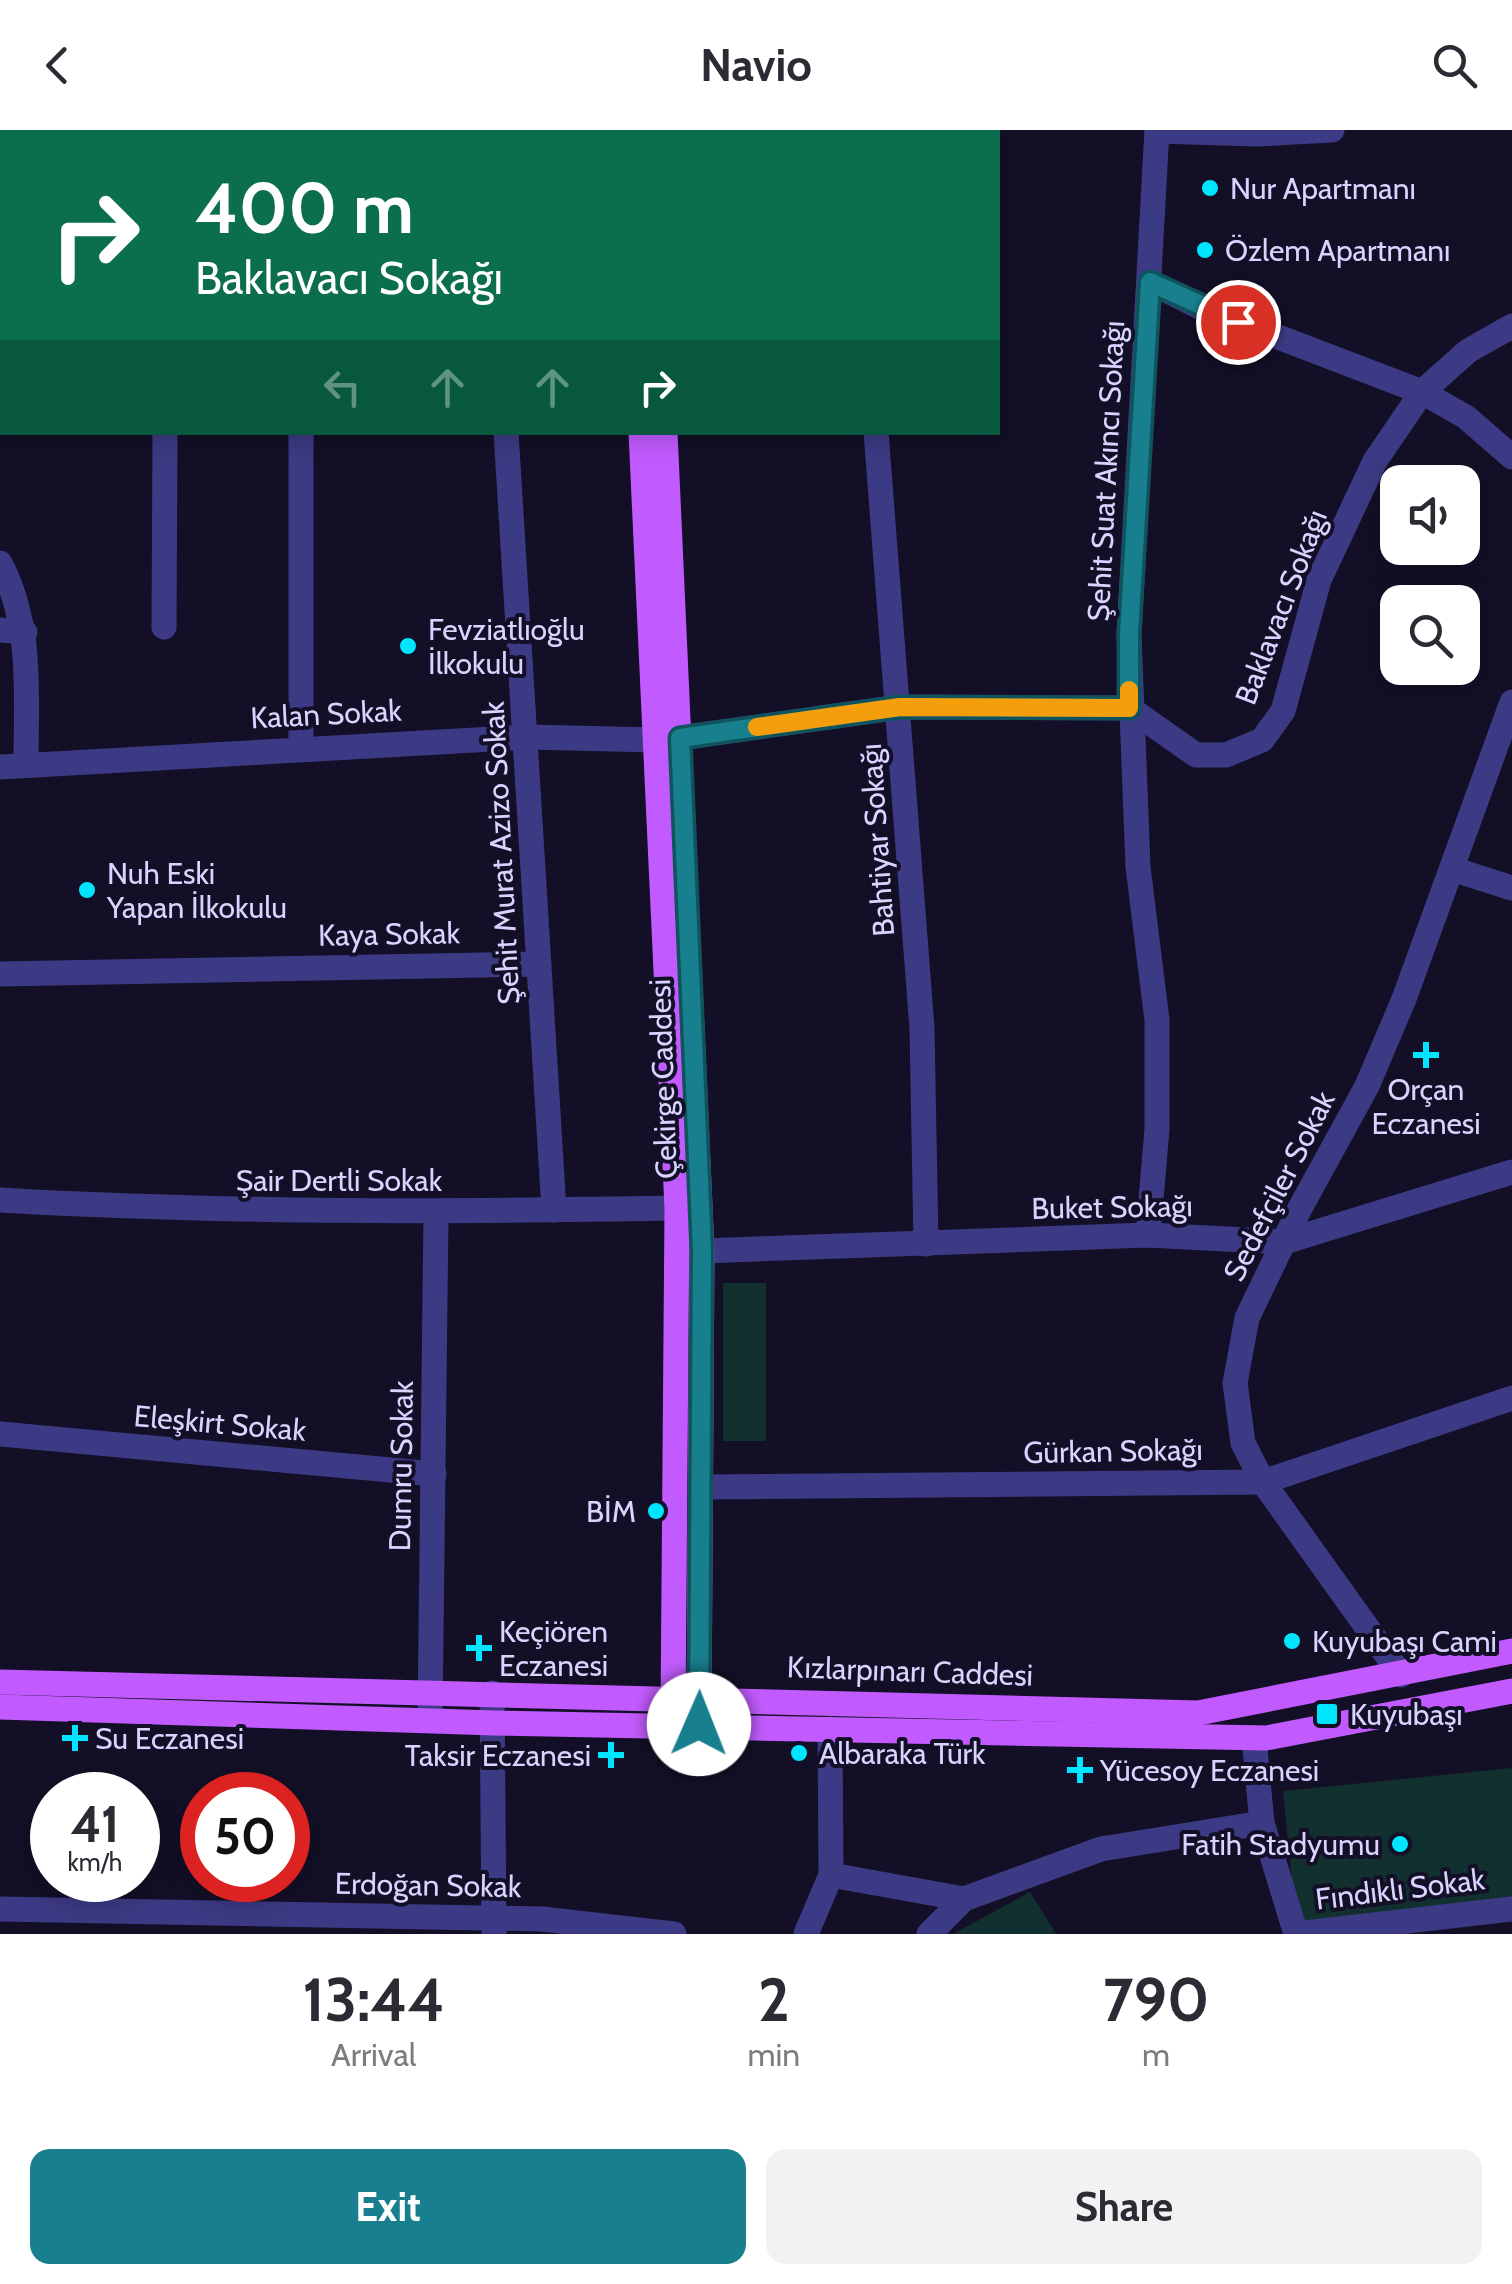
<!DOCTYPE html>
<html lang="en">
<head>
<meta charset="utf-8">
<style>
	:root { --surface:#fff; --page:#f2f2f3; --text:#2b2b33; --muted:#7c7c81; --accent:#187f8f }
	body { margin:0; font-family:Cabin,sans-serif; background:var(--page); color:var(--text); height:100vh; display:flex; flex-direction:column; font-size:38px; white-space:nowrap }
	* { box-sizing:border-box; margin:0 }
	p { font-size:32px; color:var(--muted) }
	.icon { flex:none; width:55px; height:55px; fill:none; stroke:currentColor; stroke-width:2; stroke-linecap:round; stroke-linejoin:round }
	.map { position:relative; height:1804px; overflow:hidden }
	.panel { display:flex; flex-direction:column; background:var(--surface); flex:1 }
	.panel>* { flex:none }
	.banner { position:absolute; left:0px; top:0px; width:1000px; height:305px; box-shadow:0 5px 25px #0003; background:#0b6e4f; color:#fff; overflow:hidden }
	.fabs { position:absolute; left:1380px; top:335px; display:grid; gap:20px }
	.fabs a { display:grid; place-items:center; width:100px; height:100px; border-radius:20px; background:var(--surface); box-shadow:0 5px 25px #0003; font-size:50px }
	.speed { position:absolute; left:30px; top:1642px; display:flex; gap:20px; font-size:50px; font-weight:700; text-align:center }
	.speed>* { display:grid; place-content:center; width:130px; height:130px; border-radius:50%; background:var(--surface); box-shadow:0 5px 25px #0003; line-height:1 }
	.speed small { font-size:25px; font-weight:400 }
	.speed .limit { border:15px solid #d22; background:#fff; color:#111 }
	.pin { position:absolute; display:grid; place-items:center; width:85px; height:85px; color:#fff; margin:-42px; border:5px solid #fff; border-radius:50%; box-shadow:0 2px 10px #0007 }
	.me { position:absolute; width:110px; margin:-55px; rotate:1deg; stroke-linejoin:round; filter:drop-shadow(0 0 8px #0008) }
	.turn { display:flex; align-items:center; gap:35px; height:210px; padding:0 30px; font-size:45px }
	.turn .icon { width:130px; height:130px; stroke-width:2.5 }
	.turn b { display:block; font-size:70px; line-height:85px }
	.lanes { display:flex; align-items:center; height:95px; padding:0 30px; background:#0003; justify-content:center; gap:50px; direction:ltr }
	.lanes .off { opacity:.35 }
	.eta { display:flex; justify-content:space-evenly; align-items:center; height:170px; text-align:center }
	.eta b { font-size:60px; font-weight:700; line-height:70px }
	.button { display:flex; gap:20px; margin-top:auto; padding:20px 30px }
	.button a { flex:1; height:115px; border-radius:20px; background:var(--accent); color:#fff; font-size:40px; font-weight:700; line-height:115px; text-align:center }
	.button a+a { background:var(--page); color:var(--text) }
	header { display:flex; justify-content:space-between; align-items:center; height:130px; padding:0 30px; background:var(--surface); font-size:45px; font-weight:700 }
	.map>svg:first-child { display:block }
	.green { fill:#12302f }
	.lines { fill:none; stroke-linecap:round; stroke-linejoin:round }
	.minor { stroke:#3d3a85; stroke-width:25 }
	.major { stroke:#c25bff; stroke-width:25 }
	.route-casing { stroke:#10535d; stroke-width:25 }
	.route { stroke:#187f8f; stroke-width:18 }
	.slow { stroke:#f59e0b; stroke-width:18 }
	.poi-dot { fill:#00e5ff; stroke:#130f26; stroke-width:4 }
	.labels { text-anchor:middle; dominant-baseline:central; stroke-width:8; stroke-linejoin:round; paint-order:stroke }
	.poi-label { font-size:30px; fill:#d9d4ff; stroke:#130f26; text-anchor:start }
	.street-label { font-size:30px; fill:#d9d4ff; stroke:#130f26 }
</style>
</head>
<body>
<header><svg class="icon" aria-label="back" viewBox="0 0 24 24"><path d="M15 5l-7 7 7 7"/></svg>Navio<svg class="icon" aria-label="search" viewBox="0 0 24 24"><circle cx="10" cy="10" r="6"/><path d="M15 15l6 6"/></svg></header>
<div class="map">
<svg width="1512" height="1804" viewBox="0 0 1512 1804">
	<rect width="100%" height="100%" fill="#130f26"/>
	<g class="green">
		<rect x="723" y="1153" width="43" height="158"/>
		<polygon points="1512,1638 1512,1767 1296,1793 1283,1661"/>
		<polygon points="1030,1762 1056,1804 953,1804"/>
	</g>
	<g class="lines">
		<g class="minor">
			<polyline points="194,0 195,2"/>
			<polyline points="357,0 359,2"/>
			<polyline points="1157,1 1257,4 1332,0"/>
			<polyline points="80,2 85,0"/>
			<polyline points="887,2 888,0"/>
			<polyline points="0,30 2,29"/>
			<polyline points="1150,152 1202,178 1422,262 1466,287 1512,327"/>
			<polyline points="0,226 2,226"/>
			<polyline points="506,302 554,1080"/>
			<polyline points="876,302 922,898 926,1114"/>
			<path d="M0,433C33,496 26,564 26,634"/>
			<polyline points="164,497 165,302"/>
			<polyline points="0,500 25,502"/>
			<polyline points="679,608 900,577 1129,578 1196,625 1226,625 1262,610 1283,581 1319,450 1375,331 1422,262 1468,221 1512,196"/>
			<polyline points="301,618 301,302"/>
			<polyline points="0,637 528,607 655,610"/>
			<polyline points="1452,739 1512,758"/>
			<polyline points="0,844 539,834"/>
			<path d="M0,1070C226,1083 450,1082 677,1078"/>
			<polyline points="1148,1105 1157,999 1157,890 1138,737 1129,504 1157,0"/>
			<polyline points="702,1121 1148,1105 1284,1112 1512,1042"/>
			<polyline points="0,1304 434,1344"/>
			<polyline points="701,1357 1263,1352 1512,1268"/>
			<polyline points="1401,1545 1263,1352 1243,1313 1235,1253 1247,1188 1299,1080 1367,956 1404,869 1512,572"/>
			<polyline points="492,1563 494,1804"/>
			<polyline points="430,1588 436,1084"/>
			<polyline points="1254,1608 1262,1693 1296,1804 1512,1779"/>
			<polyline points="831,1745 964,1769"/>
			<polyline points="0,1779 542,1789 674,1804"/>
			<polyline points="806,1804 831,1745 830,1599"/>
			<polyline points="929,1804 964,1769 1101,1719 1262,1693"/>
		</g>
		<g class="major">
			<polyline points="643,2 643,0"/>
			<polyline points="670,2 670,0"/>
			<polyline points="641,302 677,1078 673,1582"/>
			<polyline points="665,302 702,1121 699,1582"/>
			<polyline points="0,1552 1198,1583 1512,1521"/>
			<polyline points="0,1577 495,1593 1266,1608 1512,1561"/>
		</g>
	</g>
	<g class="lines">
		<defs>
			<polyline id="route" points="699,1594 702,1121 680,608 900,577 1129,578 1129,504 1150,152 1238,192"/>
		</defs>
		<use href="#route" class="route-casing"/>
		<use href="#route" class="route"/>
		<polyline class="slow" points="757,597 900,577 1129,578 1129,560"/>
	</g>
	<g class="poi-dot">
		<circle cx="1210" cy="58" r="10"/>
		<circle cx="1205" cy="120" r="10"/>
		<circle cx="408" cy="516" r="10"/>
		<circle cx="87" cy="760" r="10"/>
		<path d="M1421 910h10v10h10v10h-10v10h-10v-10h-10v-10h10z"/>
		<circle cx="656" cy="1381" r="10"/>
		<circle cx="1292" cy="1511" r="10"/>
		<path d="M474 1503h10v10h10v10h-10v10h-10v-10h-10v-10h10z"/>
		<rect x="1315" y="1572" width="24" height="24" rx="5"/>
		<path d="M70 1593h10v10h10v10h-10v10h-10v-10h-10v-10h10z"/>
		<circle cx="799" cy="1623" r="10"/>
		<path d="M606 1610h10v10h10v10h-10v10h-10v-10h-10v-10h10z"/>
		<path d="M1075 1625h10v10h10v10h-10v10h-10v-10h-10v-10h10z"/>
		<circle cx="1400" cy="1714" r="10"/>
	</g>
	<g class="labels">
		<g class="poi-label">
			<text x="1230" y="58">Nur Apartmanı</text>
			<text x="1225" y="120">Özlem Apartmanı</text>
			<text x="428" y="499">Fevziatlıoğlu<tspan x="428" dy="34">İlkokulu</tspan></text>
			<text x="107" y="743">Nuh Eski<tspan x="107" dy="34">Yapan İlkokulu</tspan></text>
			<text x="1426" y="959" text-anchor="middle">Orçan<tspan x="1426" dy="34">Eczanesi</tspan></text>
			<text x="636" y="1381" text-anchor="end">BİM</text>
			<text x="499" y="1501">Keçiören<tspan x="499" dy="34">Eczanesi</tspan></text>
			<text x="1312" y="1511">Kuyubaşı Cami</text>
			<text x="1350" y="1584">Kuyubaşı</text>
			<text x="95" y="1608">Su Eczanesi</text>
			<text x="819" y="1623">Albaraka Türk</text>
			<text x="591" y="1625" text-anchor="end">Taksir Eczanesi</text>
			<text x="1100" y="1640">Yücesoy Eczanesi</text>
			<text x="1380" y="1714" text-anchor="end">Fatih Stadyumu</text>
		</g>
		<g class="street-label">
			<text transform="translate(1106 341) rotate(-87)">Şehit Suat Akıncı Sokağı</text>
			<text transform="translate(1281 477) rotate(-69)">Baklavacı Sokağı</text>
			<text transform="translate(326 584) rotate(-3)">Kalan Sokak</text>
			<text transform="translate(877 710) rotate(-94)">Bahtiyar Sokağı</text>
			<text transform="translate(501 723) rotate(-93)">Şehit Murat Azizo Sokak</text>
			<text transform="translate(389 804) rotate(-1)">Kaya Sokak</text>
			<text transform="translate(663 949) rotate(-92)">Çekirge Caddesi</text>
			<text x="339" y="1050">Şair Dertli Sokak</text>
			<text transform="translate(1279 1056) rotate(-63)">Sedefçiler Sokak</text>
			<text transform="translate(1112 1077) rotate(-1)">Buket Sokağı</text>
			<text transform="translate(220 1293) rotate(5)">Eleşkirt Sokak</text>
			<text transform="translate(1113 1321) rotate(-1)">Gürkan Sokağı</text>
			<text transform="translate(401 1336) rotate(-89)">Dumru Sokak</text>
			<text transform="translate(910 1541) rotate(2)">Kızlarpınarı Caddesi</text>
			<text transform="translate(428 1755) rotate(1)">Erdoğan Sokak</text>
			<text transform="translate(1400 1759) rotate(-7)">Fındıklı Sokak</text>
		</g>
	</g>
</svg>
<div class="fabs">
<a><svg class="icon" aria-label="sound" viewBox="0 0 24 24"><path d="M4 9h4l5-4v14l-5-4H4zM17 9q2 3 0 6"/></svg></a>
<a><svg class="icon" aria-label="search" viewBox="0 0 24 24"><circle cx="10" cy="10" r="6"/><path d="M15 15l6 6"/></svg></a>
</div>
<div class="speed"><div>41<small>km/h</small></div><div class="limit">50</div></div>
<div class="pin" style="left:1238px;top:192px;background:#d93025"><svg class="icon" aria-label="arrive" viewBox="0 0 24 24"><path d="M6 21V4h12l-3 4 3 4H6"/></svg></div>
<svg class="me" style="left:699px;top:1594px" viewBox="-20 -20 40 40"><circle r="19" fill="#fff"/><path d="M0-13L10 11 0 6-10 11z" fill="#187f8f"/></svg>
<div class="banner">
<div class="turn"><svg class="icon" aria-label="right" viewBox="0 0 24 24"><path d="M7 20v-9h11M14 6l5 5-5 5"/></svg><div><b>400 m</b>Baklavacı Sokağı</div></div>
<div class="lanes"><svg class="icon off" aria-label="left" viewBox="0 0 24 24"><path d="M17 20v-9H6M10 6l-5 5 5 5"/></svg><svg class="icon off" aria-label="ahead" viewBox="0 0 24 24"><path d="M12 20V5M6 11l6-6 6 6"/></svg><svg class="icon off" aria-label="ahead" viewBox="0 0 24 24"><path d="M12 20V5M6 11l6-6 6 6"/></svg><svg class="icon" aria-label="right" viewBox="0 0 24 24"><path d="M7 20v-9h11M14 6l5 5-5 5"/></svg></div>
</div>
</div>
<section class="panel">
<div class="eta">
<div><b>13:44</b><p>Arrival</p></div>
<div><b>2</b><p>min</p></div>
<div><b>790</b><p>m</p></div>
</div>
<div class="button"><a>Exit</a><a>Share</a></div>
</section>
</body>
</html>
